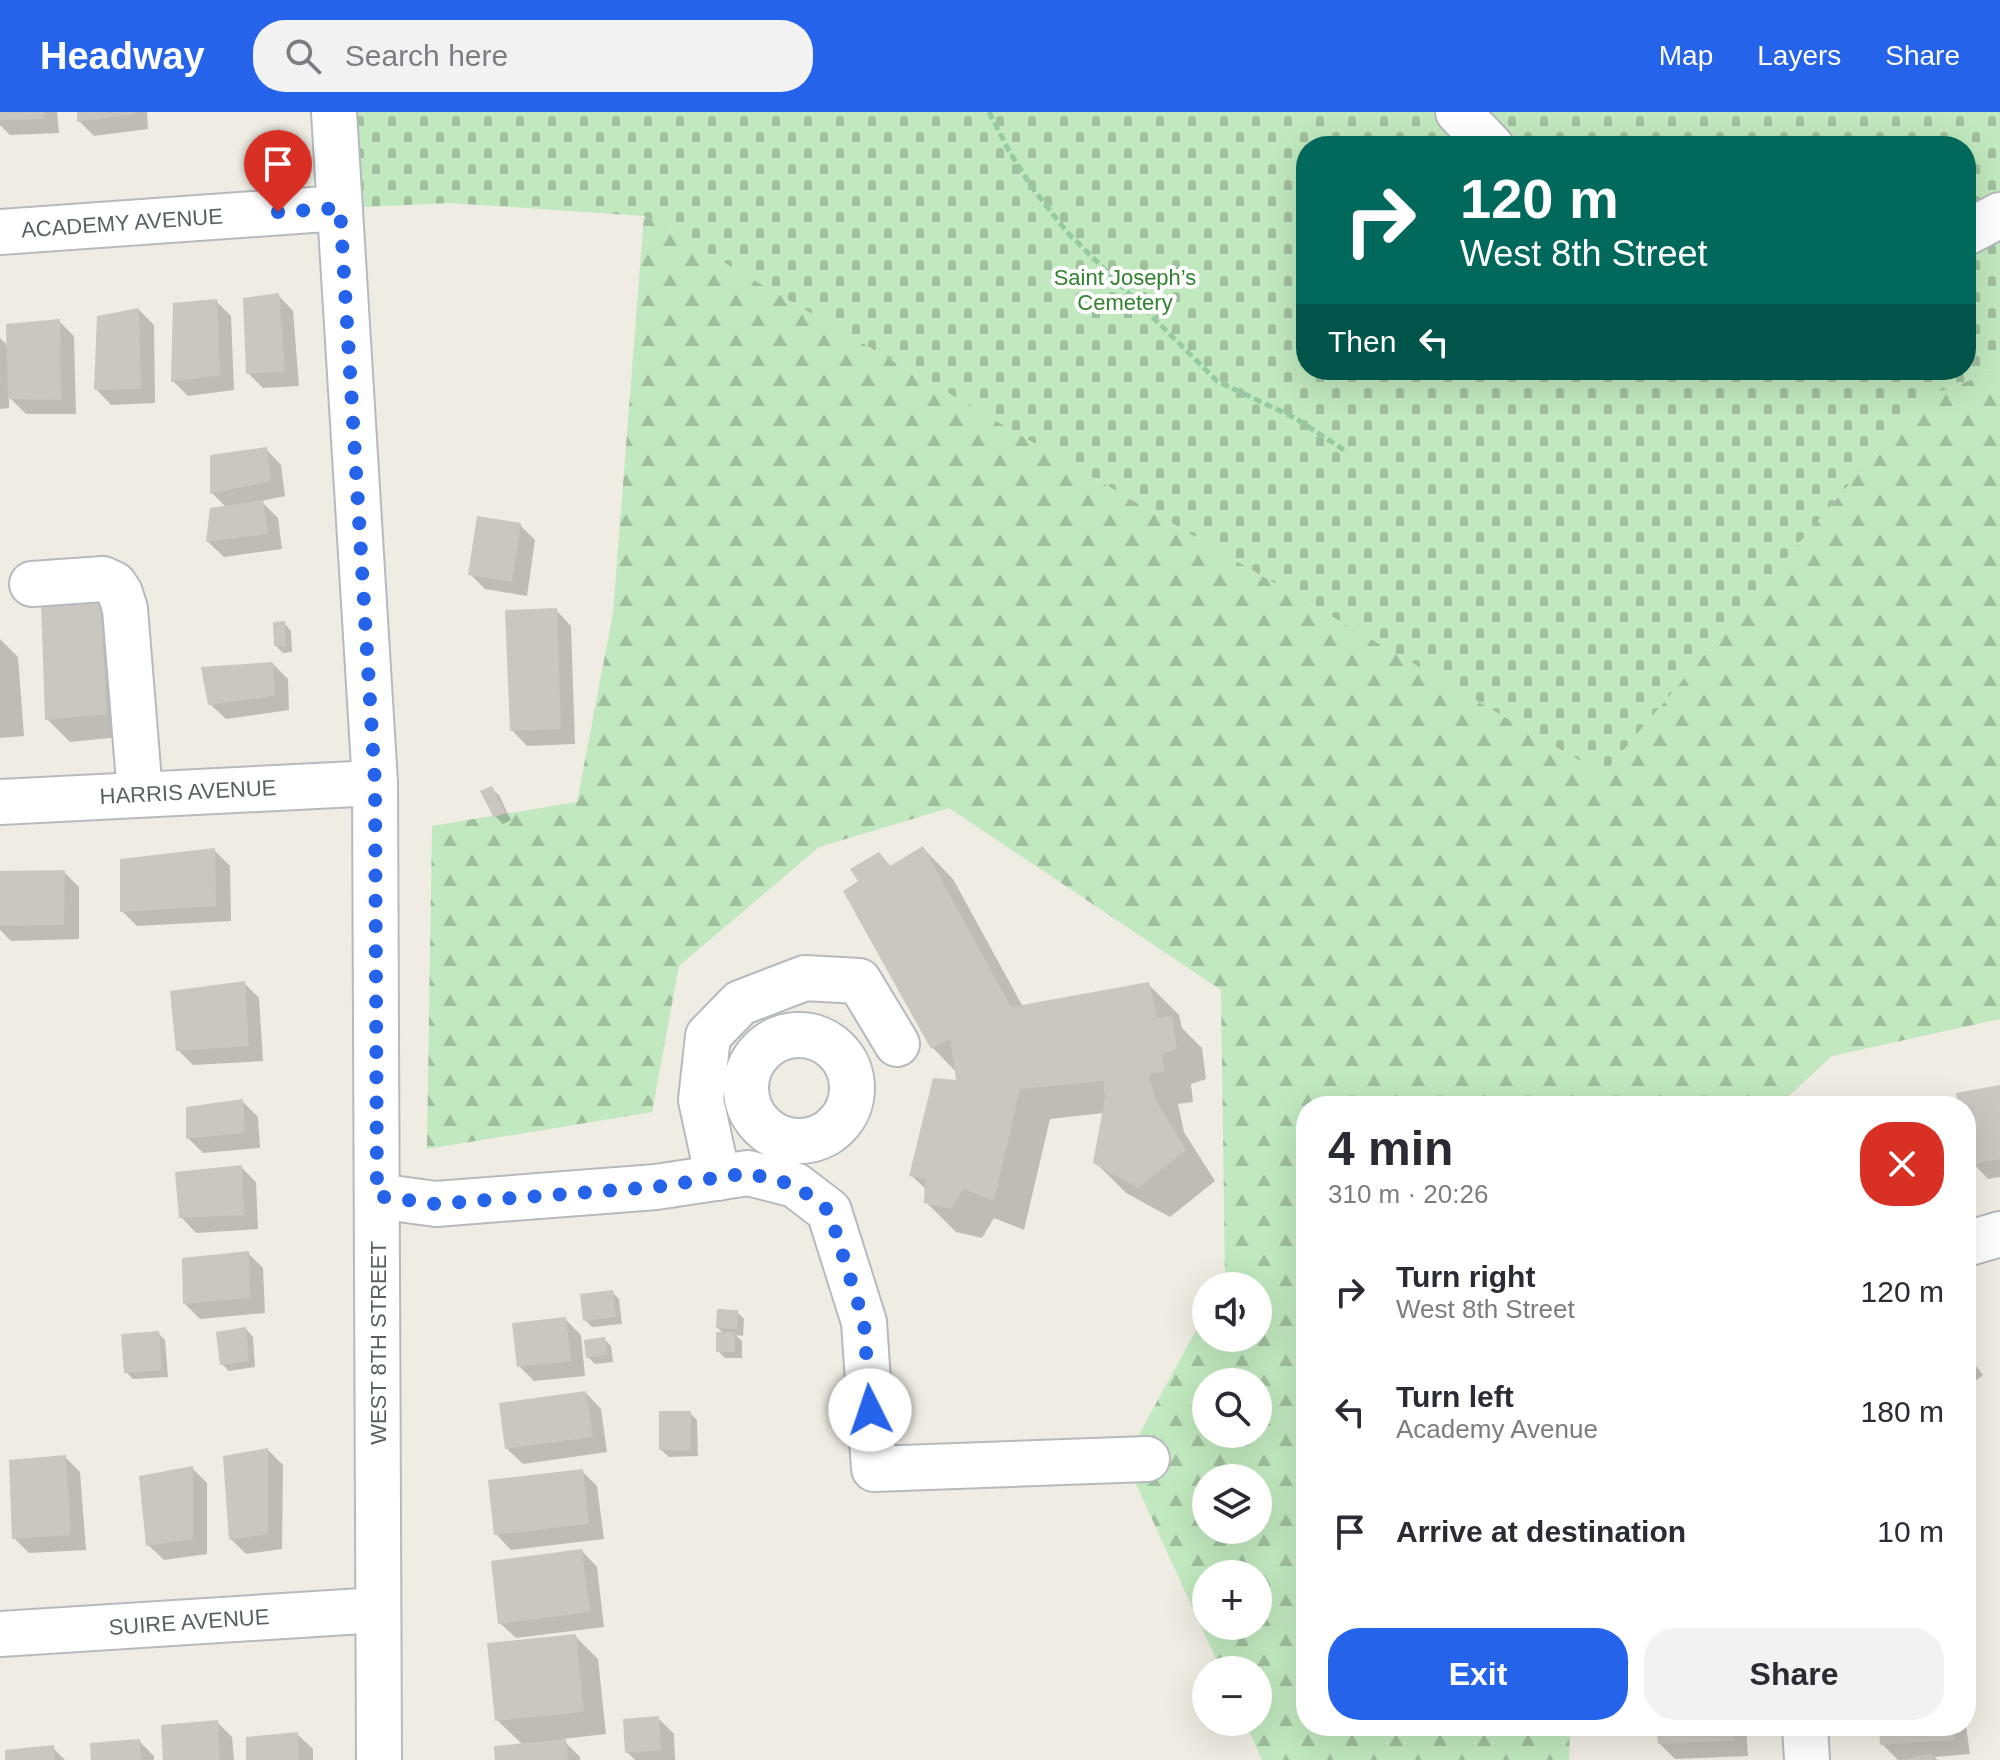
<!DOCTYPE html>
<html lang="en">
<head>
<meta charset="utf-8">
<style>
	:root { --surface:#fff; --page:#f2f2f3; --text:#2b2b33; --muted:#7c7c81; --accent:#2563eb }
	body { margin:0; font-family:Arial,sans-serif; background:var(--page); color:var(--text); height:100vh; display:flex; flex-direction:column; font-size:30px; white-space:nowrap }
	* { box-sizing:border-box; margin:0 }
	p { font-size:26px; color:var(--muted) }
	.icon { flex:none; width:44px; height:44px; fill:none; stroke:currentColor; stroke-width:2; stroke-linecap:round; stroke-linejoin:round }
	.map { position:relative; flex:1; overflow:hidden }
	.side { position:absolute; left:1296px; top:984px; width:680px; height:640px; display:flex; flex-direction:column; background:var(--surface); border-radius:32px; box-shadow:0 8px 32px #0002 }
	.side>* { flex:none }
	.top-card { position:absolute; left:1296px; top:24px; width:680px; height:244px; border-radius:32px; box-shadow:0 8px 32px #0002; background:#00695c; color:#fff; overflow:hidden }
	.tools { position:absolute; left:1192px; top:1160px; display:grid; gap:16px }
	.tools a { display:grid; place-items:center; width:80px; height:80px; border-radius:50%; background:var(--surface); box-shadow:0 8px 32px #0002; font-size:40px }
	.pin { position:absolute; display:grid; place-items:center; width:68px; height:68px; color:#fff; margin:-82px -34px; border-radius:50% 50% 50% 0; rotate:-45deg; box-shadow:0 0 8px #0007 }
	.pin .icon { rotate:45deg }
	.me { position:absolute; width:88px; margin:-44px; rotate:356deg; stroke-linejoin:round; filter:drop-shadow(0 0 6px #0008) }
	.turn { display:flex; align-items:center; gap:28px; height:168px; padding:0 32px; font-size:36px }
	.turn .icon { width:104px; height:104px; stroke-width:2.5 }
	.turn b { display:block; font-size:56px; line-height:68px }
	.then { display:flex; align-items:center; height:76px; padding:0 32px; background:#0003; gap:16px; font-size:30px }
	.round { display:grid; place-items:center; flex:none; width:84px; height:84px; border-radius:32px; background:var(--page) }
	.headline { display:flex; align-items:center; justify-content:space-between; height:136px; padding:0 32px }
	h1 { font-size:48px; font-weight:800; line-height:60px }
	.action { display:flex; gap:16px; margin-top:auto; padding:16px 32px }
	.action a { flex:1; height:92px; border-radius:32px; background:var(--accent); color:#fff; font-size:32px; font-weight:800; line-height:92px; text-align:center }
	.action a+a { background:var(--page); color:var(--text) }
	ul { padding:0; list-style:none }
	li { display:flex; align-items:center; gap:24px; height:120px; padding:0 32px }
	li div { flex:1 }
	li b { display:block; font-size:30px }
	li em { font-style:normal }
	header { display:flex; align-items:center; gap:48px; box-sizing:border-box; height:112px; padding:0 40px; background:var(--accent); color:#fff }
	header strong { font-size:38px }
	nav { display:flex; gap:44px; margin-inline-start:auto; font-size:28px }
	.search { width:560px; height:72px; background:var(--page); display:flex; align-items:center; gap:20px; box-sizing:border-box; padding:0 28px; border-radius:32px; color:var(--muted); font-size:30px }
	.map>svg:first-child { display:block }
	.forest { fill:url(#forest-firs); fill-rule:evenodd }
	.cemetery { fill:url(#cemetery-stones); fill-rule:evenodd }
	.shadow { fill:#0003 }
	.building { fill:#cac6c0 }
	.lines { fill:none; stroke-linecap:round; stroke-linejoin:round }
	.minor-casing { stroke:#b6babe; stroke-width:48 }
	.path { stroke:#96caa2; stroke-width:5; stroke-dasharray:8 4; stroke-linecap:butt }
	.minor { stroke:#fff; stroke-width:44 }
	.route { stroke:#2563eb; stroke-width:14; stroke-dasharray:0 25.2 }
	.labels { text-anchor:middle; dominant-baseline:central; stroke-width:8; stroke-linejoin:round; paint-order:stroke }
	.street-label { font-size:22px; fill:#5b6065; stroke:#fff }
	.park-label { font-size:22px; fill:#30822f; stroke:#fff }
</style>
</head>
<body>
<header>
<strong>Headway</strong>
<div class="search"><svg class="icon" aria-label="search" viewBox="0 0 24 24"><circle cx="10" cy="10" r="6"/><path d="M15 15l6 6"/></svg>Search here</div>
<nav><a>Map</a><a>Layers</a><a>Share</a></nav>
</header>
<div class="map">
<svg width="2000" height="1648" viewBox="0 0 2000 1648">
	<defs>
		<pattern id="forest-firs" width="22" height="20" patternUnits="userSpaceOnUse" patternTransform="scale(2)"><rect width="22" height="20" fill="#c1e8be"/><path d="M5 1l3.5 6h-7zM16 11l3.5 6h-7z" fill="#a0bf9e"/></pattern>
		<pattern id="cemetery-stones" width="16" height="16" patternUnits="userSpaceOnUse" patternTransform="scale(2)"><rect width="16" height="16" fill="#c1e8be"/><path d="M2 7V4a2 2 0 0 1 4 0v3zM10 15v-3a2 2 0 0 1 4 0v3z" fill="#a0bf9e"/></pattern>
	</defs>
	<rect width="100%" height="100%" fill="#efece3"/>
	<path class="forest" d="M644,104L1603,662L1922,286L2000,257V907L1832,944L1778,994H1306V1614H1570L1569,1648H1262L1245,1610H1258V1558H1221L1125,1348L1206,1200V1226H1258V1174H1220L1225,1166L1221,878L949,696L819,735L679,854L652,1000L427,1037L432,714L577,690L613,501ZM1206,1270H1258V1322H1206ZM1206,1366H1258V1418H1206ZM1206,1462H1258V1514H1206Z"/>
	<path class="cemetery" d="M334,0H2000V257L1922,286L1603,662L644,104L451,91L340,96ZM1306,34H1966V258H1306Z"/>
	<g class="shadow">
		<polygon points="0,0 57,0 59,21 10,23 0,13"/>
		<polygon points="79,0 147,0 148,17 94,24 79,9"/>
		<polygon points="278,183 293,199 299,274 263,276 248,261"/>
		<polygon points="216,189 231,204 234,278 188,284 173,269"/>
		<polygon points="139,198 154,213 155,291 111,293 96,277"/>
		<polygon points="59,209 74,224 76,302 26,302 9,285 9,296 0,297 0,226 9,235"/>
		<polygon points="266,337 281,353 285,384 261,389 278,406 282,437 224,445 208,430 226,395 212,381"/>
		<polygon points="520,413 535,428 527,484 485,477 470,462"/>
		<polygon points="99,482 129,624 70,630 47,607"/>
		<polygon points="556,498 571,514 575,632 527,634 512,618"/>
		<polygon points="284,511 291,519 292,540 283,541 276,534"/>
		<polygon points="0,527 18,545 24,624 0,626"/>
		<polygon points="273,552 288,567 289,598 226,607 210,592"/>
		<polygon points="491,676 499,683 511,708 503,712 495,704"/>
		<polygon points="923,736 953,767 1023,895 1148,872 1179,903 1182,916 1202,936 1206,967 1191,972 1193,990 1178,992 1184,1020 1215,1069 1170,1105 1126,1081 1096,1051 1104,1001 1050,1007 1024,1118 994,1106 982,1126 956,1120 926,1090 927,1078 911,1063 958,970 957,961 933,936 846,780 860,770 879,743 892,755"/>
		<polygon points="215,739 230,754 231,809 137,814 122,799"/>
		<polygon points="64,760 79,775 79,827 11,829 0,818 0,761"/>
		<polygon points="244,871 259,886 263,949 193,953 178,938"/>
		<polygon points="2000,975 2000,1065 1988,1067 1969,1047 1972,1067 1966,1068 1966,994 1960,994"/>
		<polygon points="242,989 258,1005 260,1036 203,1041 188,1026"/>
		<polygon points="1946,990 1950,994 1927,994"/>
		<polygon points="241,1055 256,1070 258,1117 196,1121 181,1105"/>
		<polygon points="248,1141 263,1156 265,1201 200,1207 185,1192"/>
		<polygon points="612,1180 619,1187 622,1212 592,1215 585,1208"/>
		<polygon points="737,1200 744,1207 743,1224 736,1223 742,1229 742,1246 725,1246 718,1239 724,1222 718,1216"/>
		<polygon points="565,1207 581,1223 585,1264 534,1269 519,1254"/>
		<polygon points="246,1217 253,1225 255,1255 229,1259 222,1252"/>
		<polygon points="158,1221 165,1228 168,1265 133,1267 126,1260"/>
		<polygon points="604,1227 611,1234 613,1250 595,1252 588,1245"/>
		<polygon points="1966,1241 1983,1263 1966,1276"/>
		<polygon points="586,1281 601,1297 607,1340 523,1352 507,1337"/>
		<polygon points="690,1301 697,1308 698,1344 669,1345 661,1338"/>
		<polygon points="268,1338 283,1353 282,1437 246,1442 231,1427"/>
		<polygon points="65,1345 80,1360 86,1438 29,1441 14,1426"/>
		<polygon points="192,1356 207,1371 207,1442 164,1448 148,1433"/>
		<polygon points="582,1359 597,1374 604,1427 511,1438 496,1422"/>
		<polygon points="582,1439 597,1455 604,1515 516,1526 500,1511"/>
		<polygon points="1966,1514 1970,1519 1974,1560 1966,1561"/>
		<polygon points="575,1524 598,1547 606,1622 562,1627 580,1645 580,1648 497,1648 523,1633 497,1608"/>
		<polygon points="658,1606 674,1622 675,1648 635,1648 627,1640"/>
		<polygon points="217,1610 232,1625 234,1648 165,1648"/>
		<polygon points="1658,1614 1746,1614 1748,1644 1675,1647 1659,1631"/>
		<polygon points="1881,1614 1966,1614 1970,1642 1934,1645 1938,1648 1898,1648 1882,1632"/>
		<polygon points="297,1622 313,1637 313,1648 248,1648"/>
		<polygon points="139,1629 154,1644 154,1648 93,1648"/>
		<polygon points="53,1636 65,1648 7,1648"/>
	</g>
	<g class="building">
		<polygon points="0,0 44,0 45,7 0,8"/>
		<polygon points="77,0 135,0 135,2 77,10"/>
		<polygon points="279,181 285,259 246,262 243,186"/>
		<polygon points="217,187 220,263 171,270 173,191"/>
		<polygon points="139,196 141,277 94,278 97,204"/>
		<polygon points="60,207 61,288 8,287 6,212"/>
		<polygon points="267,335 271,369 210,382 210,343"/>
		<polygon points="263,388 268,422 206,430 210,396"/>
		<polygon points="477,404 521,411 512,470 468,463"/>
		<polygon points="100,480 107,602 45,608 41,488"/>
		<polygon points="557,496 561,617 510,619 505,498"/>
		<polygon points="285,509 286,534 274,534 273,510"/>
		<polygon points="273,550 275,584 208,593 201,555"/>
		<polygon points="492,674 505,700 494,706 480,679"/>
		<polygon points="923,734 1011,895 1149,870 1157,906 1172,904 1177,937 1162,942 1164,960 1149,962 1155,987 1186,1038 1138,1076 1093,1051 1105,986 1103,969 1020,977 994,1089 963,1077 951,1097 924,1091 925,1067 909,1064 933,966 956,968 950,927 931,937 843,779 858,769 850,757 879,740 890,754"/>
		<polygon points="215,736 216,794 120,800 120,747"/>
		<polygon points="65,758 64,813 0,814 0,759"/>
		<polygon points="245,869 249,934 176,939 170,879"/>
		<polygon points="2000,973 2000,1047 1971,1053 1966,1029 1966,994 1958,994 1956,981"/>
		<polygon points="243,987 245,1021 186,1027 186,995"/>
		<polygon points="242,1053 244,1103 179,1106 175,1060"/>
		<polygon points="249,1139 250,1186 183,1192 182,1146"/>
		<polygon points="613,1178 616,1205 583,1209 580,1182"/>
		<polygon points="717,1197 738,1198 737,1217 716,1216"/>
		<polygon points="566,1205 571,1249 517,1255 512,1211"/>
		<polygon points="246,1215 249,1249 220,1253 216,1220"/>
		<polygon points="159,1219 162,1258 124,1261 121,1222"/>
		<rect x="716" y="1220" width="19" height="20"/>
		<polygon points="605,1225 607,1243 586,1246 584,1228"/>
		<polygon points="586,1279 593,1325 505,1337 499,1291"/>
		<rect x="659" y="1299" width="32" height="39"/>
		<polygon points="268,1336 268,1422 229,1428 223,1344"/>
		<polygon points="66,1343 71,1423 12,1427 9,1348"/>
		<polygon points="193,1354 193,1427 146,1434 139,1364"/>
		<polygon points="583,1357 589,1412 494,1423 488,1368"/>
		<polygon points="582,1437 590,1500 498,1512 491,1449"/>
		<polygon points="576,1522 584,1600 495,1609 487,1531"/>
		<polygon points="659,1604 661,1638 625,1641 623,1607"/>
		<polygon points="218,1608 220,1648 163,1648 161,1613"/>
		<polygon points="1656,1614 1733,1614 1733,1629 1658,1632"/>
		<polygon points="1879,1614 1953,1614 1955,1628 1880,1633"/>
		<polygon points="298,1620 298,1648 246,1648 246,1625"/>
		<polygon points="140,1627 141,1648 91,1648 90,1631"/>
		<polygon points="566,1627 568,1648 495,1648 494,1634"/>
		<polygon points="54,1633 55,1648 5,1648 5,1638"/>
		<polygon points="1933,1641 1933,1648 1905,1648 1905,1647"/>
	</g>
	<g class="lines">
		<defs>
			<g id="minor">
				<polyline points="334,0 375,671 379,1648"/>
				<polyline points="1458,0 1491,34"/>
				<polyline points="0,120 340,96"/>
				<polyline points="1966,121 2000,103"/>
				<polyline points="32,472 103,467 114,472 120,481 125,497 140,682"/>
				<polyline points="0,690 375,671"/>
				<circle cx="799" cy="976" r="53"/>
				<polyline points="718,1066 701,988 708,924 740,891 805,866 859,869 897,932"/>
				<polyline points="377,1084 436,1092 656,1075 748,1061 795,1073 829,1099 864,1210 874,1357 1147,1347"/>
				<polyline points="1966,1132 2000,1122"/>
				<polyline points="0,1522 378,1498"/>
				<polyline points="1805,1614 1807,1648"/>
			</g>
		</defs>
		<use href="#minor" class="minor-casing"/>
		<polyline class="path" points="989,0 1009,39 1033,77 1067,120 1217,269 1295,306 1344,338"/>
		<use href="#minor" class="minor"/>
	</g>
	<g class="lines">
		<polyline class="route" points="278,100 340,96 375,671 377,1084 436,1092 656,1075 748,1061 795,1073 829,1099 864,1210 870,1298"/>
	</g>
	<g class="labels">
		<g class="street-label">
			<text transform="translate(122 111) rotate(-4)">ACADEMY AVENUE</text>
			<text transform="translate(188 680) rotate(-3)">HARRIS AVENUE</text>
			<text transform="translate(378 1231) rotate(-90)">WEST 8TH STREET</text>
			<text transform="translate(189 1510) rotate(-4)">SUIRE AVENUE</text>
		</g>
		<g class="park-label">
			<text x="1125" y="165">Saint Joseph’s<tspan x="1125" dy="25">Cemetery</tspan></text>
		</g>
	</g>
</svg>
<div class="tools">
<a><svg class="icon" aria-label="sound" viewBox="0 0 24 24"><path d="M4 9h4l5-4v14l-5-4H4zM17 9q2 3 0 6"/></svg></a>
<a><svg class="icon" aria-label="search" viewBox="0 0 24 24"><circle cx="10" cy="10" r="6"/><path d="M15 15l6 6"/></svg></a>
<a><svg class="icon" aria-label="layers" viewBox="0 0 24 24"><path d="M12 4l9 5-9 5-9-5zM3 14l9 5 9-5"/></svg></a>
<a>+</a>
<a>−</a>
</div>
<div class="pin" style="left:278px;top:100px;background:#d93025"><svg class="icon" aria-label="arrive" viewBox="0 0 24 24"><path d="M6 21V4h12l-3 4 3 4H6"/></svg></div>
<svg class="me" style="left:870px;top:1298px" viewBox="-20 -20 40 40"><circle r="19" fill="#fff"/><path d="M0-13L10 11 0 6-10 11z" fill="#2563eb"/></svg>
<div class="top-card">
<div class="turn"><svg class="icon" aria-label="right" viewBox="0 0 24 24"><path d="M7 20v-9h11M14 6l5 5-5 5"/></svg><div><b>120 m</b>West 8th Street</div></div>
<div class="then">Then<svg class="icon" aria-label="left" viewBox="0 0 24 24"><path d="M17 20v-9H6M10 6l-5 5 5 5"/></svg></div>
</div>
<section class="side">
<div class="headline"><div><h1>4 min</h1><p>310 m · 20:26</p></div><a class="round" style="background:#d93025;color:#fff"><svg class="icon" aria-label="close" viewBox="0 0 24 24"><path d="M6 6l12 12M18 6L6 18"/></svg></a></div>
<ul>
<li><svg class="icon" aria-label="right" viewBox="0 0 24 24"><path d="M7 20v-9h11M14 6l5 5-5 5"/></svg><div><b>Turn right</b><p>West 8th Street</p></div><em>120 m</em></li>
<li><svg class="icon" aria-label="left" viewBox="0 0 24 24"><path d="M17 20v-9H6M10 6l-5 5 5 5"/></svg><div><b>Turn left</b><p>Academy Avenue</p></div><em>180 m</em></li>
<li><svg class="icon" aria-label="arrive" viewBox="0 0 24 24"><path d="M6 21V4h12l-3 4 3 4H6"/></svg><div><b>Arrive at destination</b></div><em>10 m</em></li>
</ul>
<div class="action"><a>Exit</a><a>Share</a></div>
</section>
</div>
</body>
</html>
